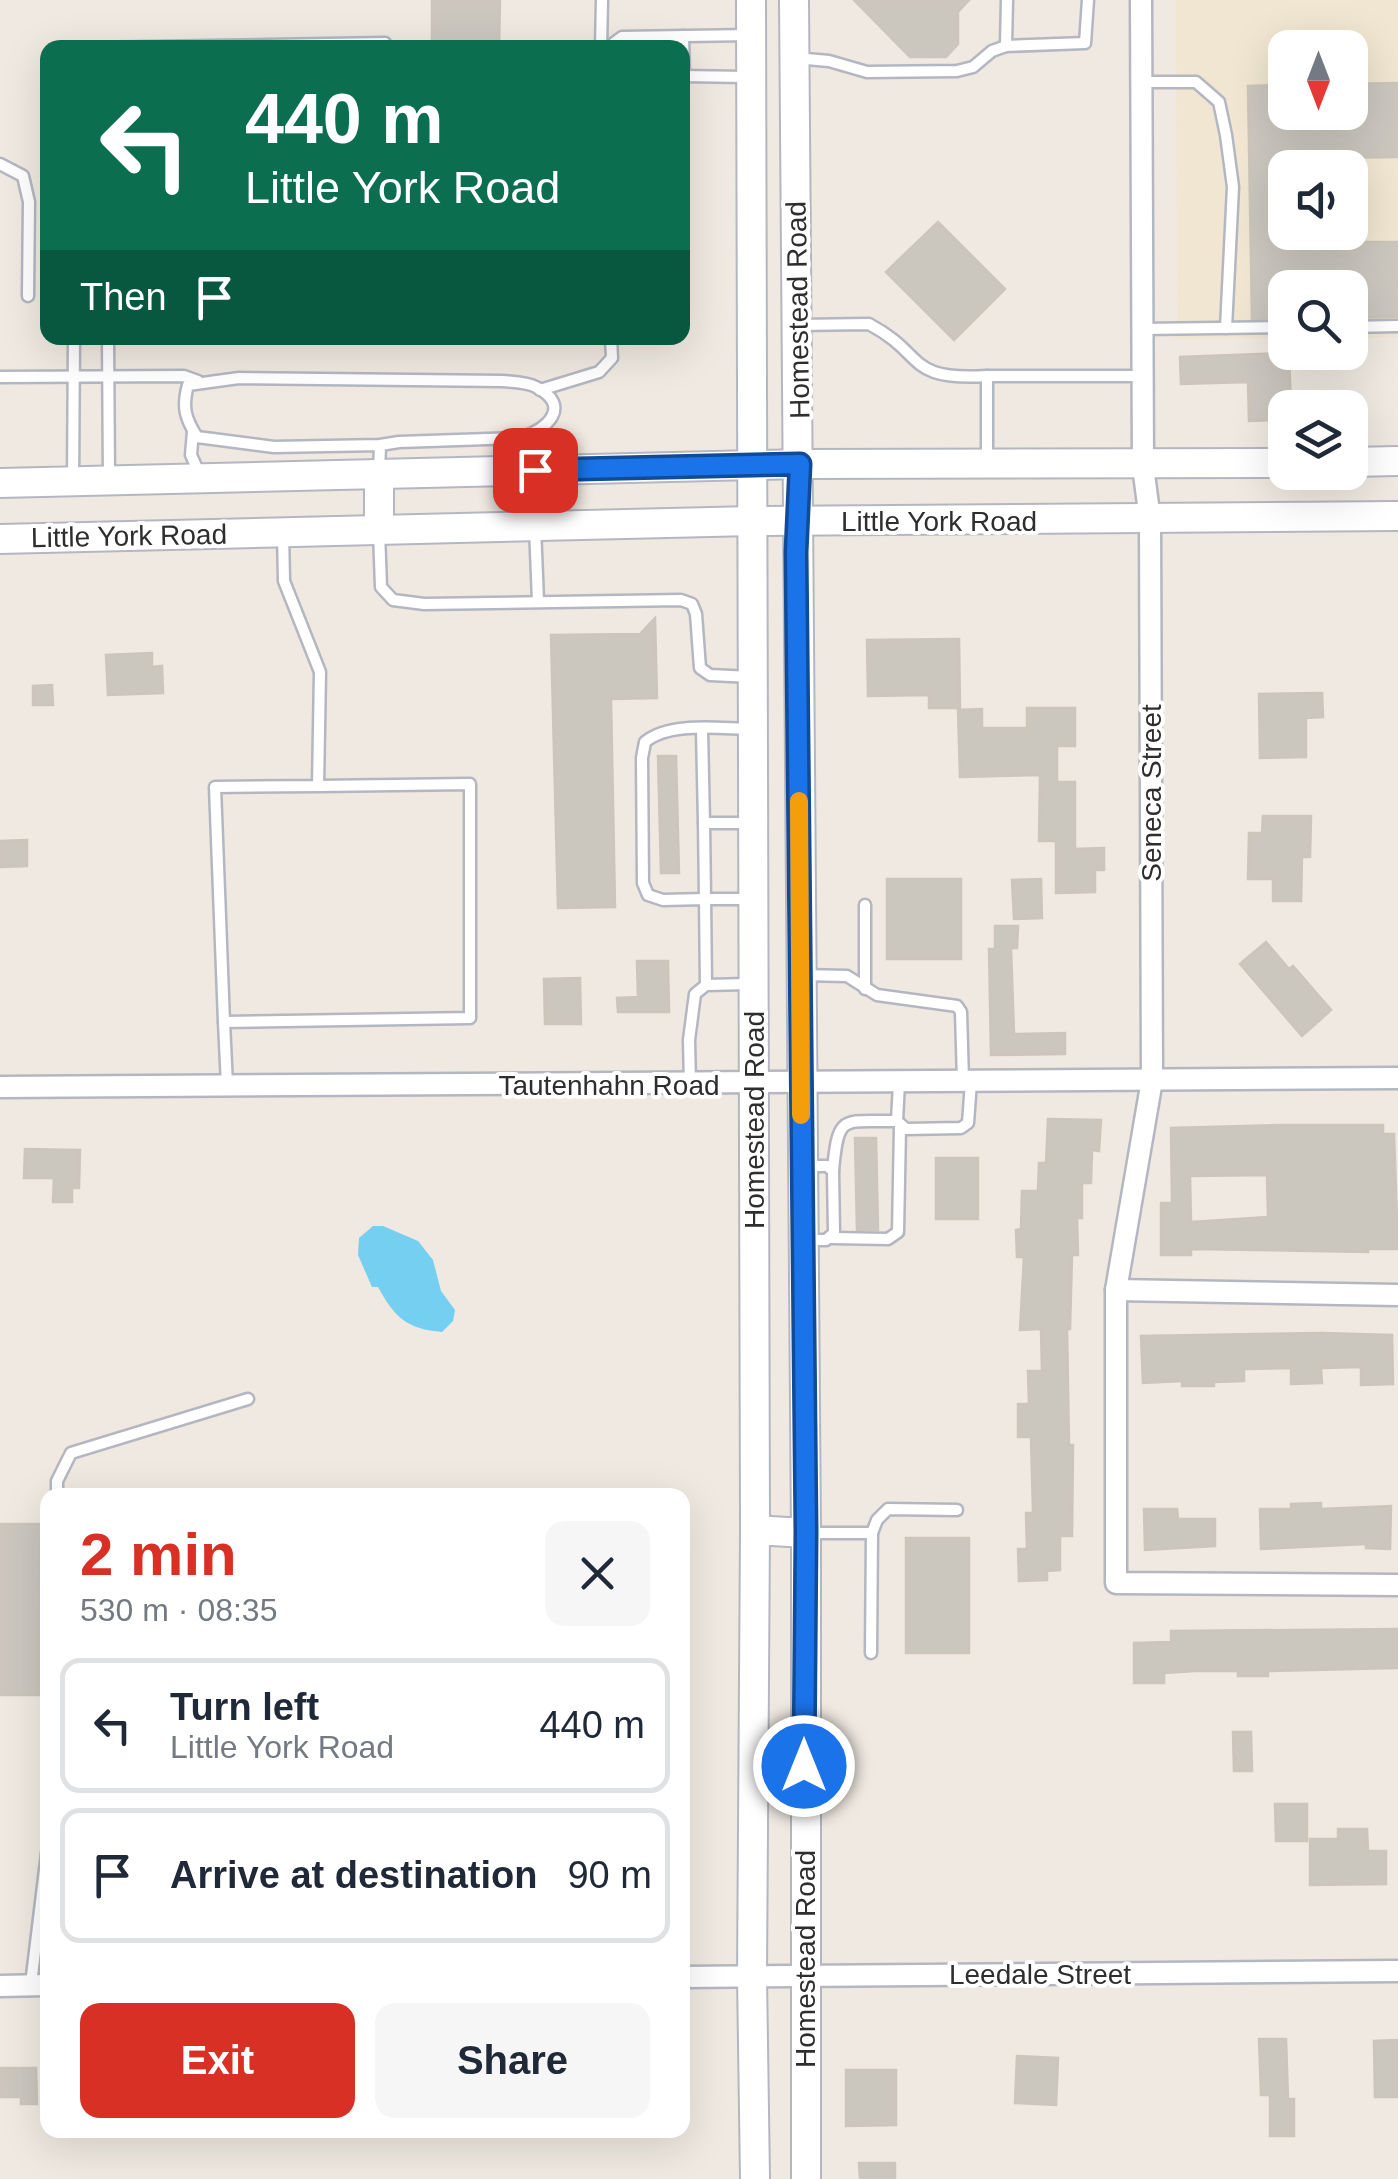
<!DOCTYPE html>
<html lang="en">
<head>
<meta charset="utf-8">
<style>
	:root { --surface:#fff; --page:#f6f6f7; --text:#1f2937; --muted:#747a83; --line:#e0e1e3; --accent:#d93025 }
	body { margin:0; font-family:Arial,sans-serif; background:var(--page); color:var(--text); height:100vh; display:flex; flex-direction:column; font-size:38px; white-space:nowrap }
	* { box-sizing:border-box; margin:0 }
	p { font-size:32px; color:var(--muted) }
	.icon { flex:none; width:55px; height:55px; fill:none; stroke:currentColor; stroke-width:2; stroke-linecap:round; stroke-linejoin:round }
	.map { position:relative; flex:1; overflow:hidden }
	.details { position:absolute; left:40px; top:1488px; width:650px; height:650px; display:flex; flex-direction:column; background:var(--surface); border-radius:20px; box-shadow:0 10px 40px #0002 }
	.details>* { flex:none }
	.hud { position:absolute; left:40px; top:40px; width:650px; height:305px; border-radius:20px; box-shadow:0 10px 40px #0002; background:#0b6e4f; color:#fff; overflow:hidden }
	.needle { width:65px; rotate:180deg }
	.fabs { position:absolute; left:1268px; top:30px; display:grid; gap:20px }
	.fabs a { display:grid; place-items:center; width:100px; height:100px; border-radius:20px; background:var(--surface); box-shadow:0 10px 40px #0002; font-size:50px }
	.pin { position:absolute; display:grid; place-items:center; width:85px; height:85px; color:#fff; margin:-42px; border-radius:20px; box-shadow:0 5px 15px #0006 }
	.me { position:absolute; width:110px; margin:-55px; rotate:0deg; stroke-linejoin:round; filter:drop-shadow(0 0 8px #0008) }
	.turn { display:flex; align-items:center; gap:35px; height:210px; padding:0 40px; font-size:45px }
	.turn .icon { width:130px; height:130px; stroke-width:2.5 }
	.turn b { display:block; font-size:70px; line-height:85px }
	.then { display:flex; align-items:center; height:95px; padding:0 40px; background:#0003; gap:20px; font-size:38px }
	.round { display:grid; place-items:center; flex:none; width:105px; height:105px; border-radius:20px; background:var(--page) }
	.headline { display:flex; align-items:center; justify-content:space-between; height:170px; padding:0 40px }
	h1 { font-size:60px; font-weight:700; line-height:75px; color:var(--accent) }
	.primary-button { display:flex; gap:20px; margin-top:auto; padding:20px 40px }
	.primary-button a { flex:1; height:115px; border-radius:20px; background:var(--accent); color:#fff; font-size:40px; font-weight:700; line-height:115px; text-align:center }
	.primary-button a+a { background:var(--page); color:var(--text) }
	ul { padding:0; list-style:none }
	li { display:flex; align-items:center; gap:30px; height:135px; margin:0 20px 15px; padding:0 20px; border:5px solid var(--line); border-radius:20px }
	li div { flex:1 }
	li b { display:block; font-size:38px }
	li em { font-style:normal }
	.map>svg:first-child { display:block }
	.education { fill:#f0e6d1; fill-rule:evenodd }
	.water { fill:#75cff0 }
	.building { fill:#cbc7bf; stroke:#cbc5ba; stroke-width:2.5; fill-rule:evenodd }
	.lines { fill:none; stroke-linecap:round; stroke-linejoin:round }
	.service-casing { stroke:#b4b7c1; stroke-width:15 }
	.minor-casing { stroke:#b4b7c1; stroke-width:25 }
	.secondary-casing { stroke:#b4b7c1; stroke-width:32 }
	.service { stroke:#fff; stroke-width:10 }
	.minor { stroke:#fff; stroke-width:20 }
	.secondary { stroke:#fff; stroke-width:28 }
	.route-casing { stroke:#114b97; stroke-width:25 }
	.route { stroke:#1a73e8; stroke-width:18 }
	.slow { stroke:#f59e0b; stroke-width:18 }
	.labels { text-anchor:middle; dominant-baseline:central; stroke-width:8; stroke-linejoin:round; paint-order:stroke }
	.street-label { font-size:28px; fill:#2e2e2e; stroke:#fff }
</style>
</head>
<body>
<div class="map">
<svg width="1398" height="2179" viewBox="0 0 1398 2179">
	<rect width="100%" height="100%" fill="#efe9e1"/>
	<path class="education" d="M1176,0H1398V337L1350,338V288H1285V338L1177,339ZM1285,48H1350V112H1285ZM1285,168H1350V232H1285Z"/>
	<path class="water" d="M373,1226H383L418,1241L433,1260L441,1291L455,1310L453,1321L442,1332C407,1329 395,1318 378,1287H372L358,1255L359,1238Z"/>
	<g class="building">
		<polygon points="432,0 500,0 499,48 432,48"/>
		<polygon points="854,0 969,0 958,12 958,44 946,57 910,57"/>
		<polygon points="1398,83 1398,157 1339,158 1339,168 1285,168 1285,232 1340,232 1340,242 1398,242 1398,317 1350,318 1350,288 1285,288 1285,318 1252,319 1248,86 1285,85 1285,112 1350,112 1350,84"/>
		<polygon points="938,222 1005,289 954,340 886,272"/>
		<polygon points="1289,353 1291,408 1285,408 1285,420 1249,421 1248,382 1181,384 1180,357"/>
		<polygon points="655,618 657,698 611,699 615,907 558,908 551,635 640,634"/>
		<polygon points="959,639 960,708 929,708 929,695 868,696 867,640"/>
		<polygon points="152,653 152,667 162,666 163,693 108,695 106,655"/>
		<polygon points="52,685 53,705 33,705 33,686"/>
		<polygon points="1322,693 1323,717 1306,718 1306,757 1260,758 1259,694"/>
		<polygon points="1027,708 1075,708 1075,746 1057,746 1057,782 1075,782 1075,849 1104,848 1104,870 1095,870 1095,892 1056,893 1056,841 1039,841 1040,775 960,777 958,710 982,709 982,728 1027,728"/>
		<polygon points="658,756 676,756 679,873 661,873"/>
		<polygon points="1263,816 1311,816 1310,857 1302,857 1301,901 1273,901 1273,879 1248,879 1249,833 1262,833"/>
		<polygon points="27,840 27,866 0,867 0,841"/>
		<rect x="887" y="879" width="74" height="80"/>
		<polygon points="1041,879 1042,918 1014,919 1012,880"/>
		<polygon points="995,926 1018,926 1017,948 1011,948 1014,1034 1065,1033 1065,1054 991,1055 989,949 995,949"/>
		<polygon points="1266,942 1289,969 1293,966 1331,1010 1302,1036 1240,964"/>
		<polygon points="637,961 668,961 669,1012 618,1012 617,998 638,997"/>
		<polygon points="580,978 581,1024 545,1024 544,979"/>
		<polygon points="1048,1119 1101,1120 1099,1151 1092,1150 1091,1183 1082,1183 1082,1218 1077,1218 1078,1255 1072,1255 1070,1329 1067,1329 1069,1445 1073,1445 1072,1536 1060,1536 1060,1570 1047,1571 1047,1580 1019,1581 1018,1549 1027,1549 1026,1513 1033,1513 1031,1437 1018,1437 1018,1404 1029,1404 1028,1371 1042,1371 1041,1329 1020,1330 1024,1257 1017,1257 1016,1230 1021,1229 1022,1191 1038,1191 1039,1163 1046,1163"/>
		<path d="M1281,1125H1383V1134H1394L1398,1249H1368V1252L1191,1249V1255H1161V1203H1172L1171,1128ZM1267,1175L1268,1217L1191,1222L1190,1176Z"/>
		<polygon points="855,1138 876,1138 878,1230 857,1230"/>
		<polygon points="25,1149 80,1150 79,1188 72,1188 72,1202 53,1202 54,1178 24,1178"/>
		<rect x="936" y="1158" width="42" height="61"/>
		<polygon points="1321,1333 1392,1335 1393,1384 1361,1385 1361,1367 1321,1368 1322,1383 1291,1384 1291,1368 1244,1369 1244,1381 1214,1382 1214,1386 1182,1386 1182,1381 1143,1383 1141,1336"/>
		<polygon points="1321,1503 1321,1509 1391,1506 1390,1549 1366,1548 1366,1544 1261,1549 1260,1509 1291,1509 1291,1504"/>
		<polygon points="1144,1509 1177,1509 1178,1519 1215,1519 1215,1546 1145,1550"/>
		<polygon points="0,1524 41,1524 39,1695 0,1695"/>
		<rect x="906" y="1538" width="63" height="115"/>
		<polygon points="1398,1629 1398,1668 1268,1671 1268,1676 1238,1676 1238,1671 1195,1671 1164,1673 1164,1683 1134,1683 1134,1643 1171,1642 1171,1631"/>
		<polygon points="1233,1732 1251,1732 1252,1771 1234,1771"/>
		<polygon points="1275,1804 1307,1804 1307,1841 1276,1841"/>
		<polygon points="1338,1829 1367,1829 1368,1851 1386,1851 1386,1884 1310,1885 1310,1839 1338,1839"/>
		<polygon points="1259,2039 1286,2039 1288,2099 1294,2099 1294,2136 1270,2136 1270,2095 1261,2095"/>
		<polygon points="1398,2040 1398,2097 1375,2097 1374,2041"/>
		<polygon points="1017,2056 1058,2058 1056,2105 1015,2103"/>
		<polygon points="0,2068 36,2068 37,2104 21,2104 21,2097 0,2097"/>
		<polygon points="846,2070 896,2070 896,2125 846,2126"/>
		<polygon points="859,2163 895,2163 895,2179 860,2179"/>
	</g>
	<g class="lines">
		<defs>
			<g id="service">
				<polyline points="683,36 684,76"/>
				<polyline points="1006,46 1007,0"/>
				<polyline points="88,48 385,43"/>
				<polyline points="601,48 602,0"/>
				<polyline points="607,48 622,37 750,35"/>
				<polyline points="795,58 829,61 867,72 957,71 973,67 992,51 1006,46 1085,43 1088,0"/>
				<polyline points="682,76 746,77"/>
				<polyline points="1141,82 1196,82 1219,102 1226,135 1233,187 1226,328"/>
				<polyline points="0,164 23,176 29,202 28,296"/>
				<path d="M799,325L869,324C927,355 905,381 987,376"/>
				<polyline points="1350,327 1398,326"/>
				<polyline points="1143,329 1285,327"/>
				<polyline points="108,338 109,479"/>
				<polyline points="0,377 184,376 198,381"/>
				<polyline points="540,390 599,372 612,358 611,338"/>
				<polyline points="193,431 191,455 201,477"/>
				<polyline points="987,460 987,376 1142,376"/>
				<path d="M379,473L380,445L399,442L520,438C547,430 573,406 536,387C527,382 513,382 503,381L239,378L188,385C182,407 185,418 197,437L274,447L380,445"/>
				<polyline points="73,481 74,338"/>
				<polyline points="535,527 538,601"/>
				<polyline points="379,532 381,587 393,600 424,604 681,600 692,604 696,614 700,668 710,675 752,677"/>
				<polyline points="283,533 284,581 320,672 318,786 470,784 470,1018 224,1022 215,787 318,786"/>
				<polyline points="702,730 704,823 753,823"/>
				<polyline points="704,823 705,899 753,899"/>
				<polyline points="865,905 865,989"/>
				<polyline points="802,975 847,976 877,995 957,1006 961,1012 963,1081"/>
				<path d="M706,985L705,899L663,900L648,895L643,883L642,758L645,742C670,721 721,729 752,729"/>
				<polyline points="224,1022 227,1085"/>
				<polyline points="899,1083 897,1121 906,1129 961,1128 968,1123 971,1082"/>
				<polyline points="690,1084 689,1040 695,994 706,985 749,984"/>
				<polyline points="803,1166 827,1166 833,1171 834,1233 826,1240 808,1240"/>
				<path d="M833,1171C838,1112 843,1122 897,1121"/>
				<polyline points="832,1238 888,1239 898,1232 900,1127"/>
				<polyline points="57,1495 57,1481 71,1453 248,1399"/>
				<polyline points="807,1533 872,1533 871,1653"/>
				<polyline points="872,1533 877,1520 888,1509 957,1510"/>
				<polyline points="31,1984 48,1845"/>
			</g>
			<g id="minor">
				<polyline points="1141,0 1143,466 1150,520 1152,1080 1116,1290 1116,1583 1398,1585"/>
				<polyline points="0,1087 1398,1078"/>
				<polyline points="1116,1290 1398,1295"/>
				<polyline points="682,1977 1398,1971"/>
				<polyline points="0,1986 48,1985"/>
			</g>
			<g id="secondary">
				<polyline points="751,0 755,1530 752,1976 755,2179"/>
				<polyline points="794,0 806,1533 806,2179"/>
				<polyline points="1350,462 1398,461"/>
				<polyline points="379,474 379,530"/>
				<polyline points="0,483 799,464 1285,463"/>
				<polyline points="0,539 753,521 1398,516"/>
				<polyline points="755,1530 806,1533"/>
			</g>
		</defs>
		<use href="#service" class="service-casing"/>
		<use href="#minor" class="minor-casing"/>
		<use href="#secondary" class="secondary-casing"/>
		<use href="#service" class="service"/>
		<use href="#minor" class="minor"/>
		<use href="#secondary" class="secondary"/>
	</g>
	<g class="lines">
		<defs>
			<polyline id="route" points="535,470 800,464 796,552 806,1532 804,1766"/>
		</defs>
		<use href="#route" class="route-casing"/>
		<use href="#route" class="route"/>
		<polyline class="slow" points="799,801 801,1115"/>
	</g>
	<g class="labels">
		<g class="street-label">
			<text transform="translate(798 310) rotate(-91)">Homestead Road</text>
			<text x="939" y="521">Little York Road</text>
			<text transform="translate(129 536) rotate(-1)">Little York Road</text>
			<text transform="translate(1151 793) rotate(-90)">Seneca Street</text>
			<text x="609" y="1085">Tautenhahn Road</text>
			<text transform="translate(754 1120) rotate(-90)">Homestead Road</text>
			<text transform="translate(805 1959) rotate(-90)">Homestead Road</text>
			<text x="1040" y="1974">Leedale Street</text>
		</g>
	</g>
</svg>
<div class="fabs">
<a><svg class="needle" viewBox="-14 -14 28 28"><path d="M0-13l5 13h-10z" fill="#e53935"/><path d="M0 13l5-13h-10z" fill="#747a83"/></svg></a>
<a><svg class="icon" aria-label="sound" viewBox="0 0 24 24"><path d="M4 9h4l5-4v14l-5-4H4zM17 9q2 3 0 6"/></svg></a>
<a><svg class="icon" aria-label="search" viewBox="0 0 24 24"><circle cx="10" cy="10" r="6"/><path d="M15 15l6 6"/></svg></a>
<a><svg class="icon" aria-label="layers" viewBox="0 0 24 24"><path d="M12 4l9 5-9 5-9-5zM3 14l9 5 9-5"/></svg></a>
</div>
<div class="pin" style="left:535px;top:470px;background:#d93025"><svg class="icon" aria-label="arrive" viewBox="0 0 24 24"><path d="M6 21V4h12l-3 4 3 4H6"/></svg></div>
<svg class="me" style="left:804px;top:1766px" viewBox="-20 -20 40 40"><circle r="17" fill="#1a73e8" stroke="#fff" stroke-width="3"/><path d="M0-11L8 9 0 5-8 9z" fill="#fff"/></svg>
<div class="hud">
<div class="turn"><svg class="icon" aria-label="left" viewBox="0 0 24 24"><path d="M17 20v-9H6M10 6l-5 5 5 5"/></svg><div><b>440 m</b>Little York Road</div></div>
<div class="then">Then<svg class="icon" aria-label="arrive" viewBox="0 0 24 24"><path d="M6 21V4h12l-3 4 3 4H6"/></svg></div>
</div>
<section class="details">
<div class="headline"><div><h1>2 min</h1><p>530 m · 08:35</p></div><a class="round"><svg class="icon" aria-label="close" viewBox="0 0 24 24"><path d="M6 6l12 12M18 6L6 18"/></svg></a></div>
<ul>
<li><svg class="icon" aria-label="left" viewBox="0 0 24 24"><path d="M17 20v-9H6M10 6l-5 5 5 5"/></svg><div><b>Turn left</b><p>Little York Road</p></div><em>440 m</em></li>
<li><svg class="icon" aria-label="arrive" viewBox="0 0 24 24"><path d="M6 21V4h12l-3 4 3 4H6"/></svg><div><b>Arrive at destination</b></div><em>90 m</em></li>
</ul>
<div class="primary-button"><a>Exit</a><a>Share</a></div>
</section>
</div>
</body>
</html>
